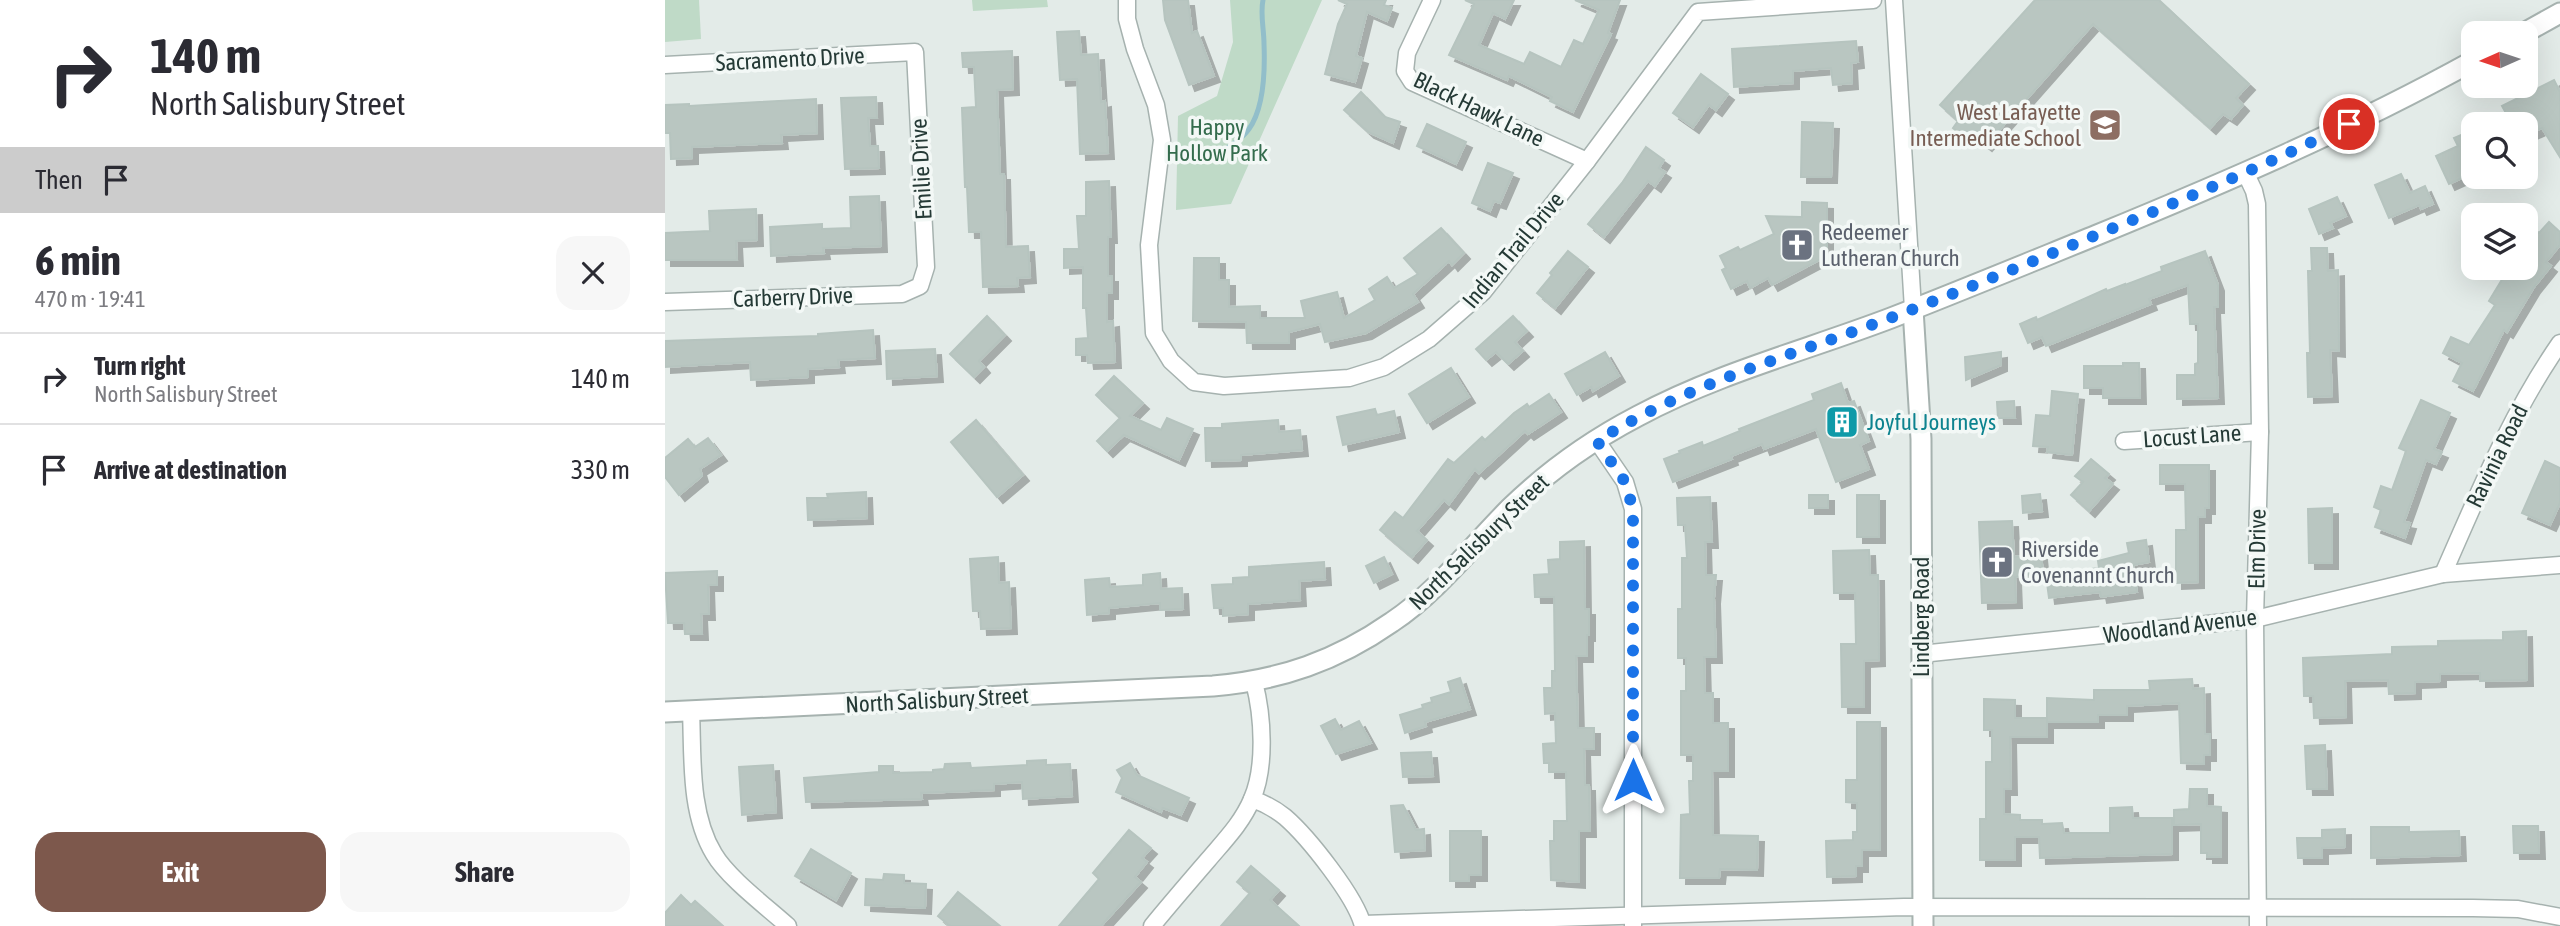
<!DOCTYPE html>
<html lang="en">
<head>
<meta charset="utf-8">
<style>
	:root { --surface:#fff; --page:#f7f7f7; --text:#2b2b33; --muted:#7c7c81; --line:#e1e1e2; --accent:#7d584c }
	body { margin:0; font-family:"Asap Condensed",sans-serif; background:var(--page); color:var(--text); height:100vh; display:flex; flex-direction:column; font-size:26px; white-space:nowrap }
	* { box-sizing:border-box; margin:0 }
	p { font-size:23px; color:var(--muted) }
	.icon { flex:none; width:38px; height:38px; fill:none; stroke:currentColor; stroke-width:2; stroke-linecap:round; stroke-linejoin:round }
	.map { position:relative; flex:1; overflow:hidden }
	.panel { display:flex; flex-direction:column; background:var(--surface); width:665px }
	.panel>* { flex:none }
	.banner { background:#fff; color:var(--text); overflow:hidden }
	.needle { width:46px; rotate:267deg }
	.controls { position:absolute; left:1796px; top:21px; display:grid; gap:14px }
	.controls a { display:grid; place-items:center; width:77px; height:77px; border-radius:14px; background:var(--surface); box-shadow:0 7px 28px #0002; font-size:35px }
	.pin { position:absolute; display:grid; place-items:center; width:60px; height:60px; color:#fff; margin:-30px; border:4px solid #fff; border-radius:50%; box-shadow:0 2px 7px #0007 }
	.me { position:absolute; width:77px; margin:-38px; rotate:0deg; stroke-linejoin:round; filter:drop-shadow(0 0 5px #0008) }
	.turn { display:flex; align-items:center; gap:24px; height:147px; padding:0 35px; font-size:32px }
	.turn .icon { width:91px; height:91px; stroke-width:2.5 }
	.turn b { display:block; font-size:49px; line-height:60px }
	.then { display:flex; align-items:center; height:66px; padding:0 35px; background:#0003; gap:14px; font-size:26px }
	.round { display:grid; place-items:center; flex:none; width:74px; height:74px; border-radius:21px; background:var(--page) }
	.head { display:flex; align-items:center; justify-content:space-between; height:119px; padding:0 35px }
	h1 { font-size:42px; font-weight:700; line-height:52px }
	.button { display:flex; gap:14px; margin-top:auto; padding:14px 35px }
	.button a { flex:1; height:80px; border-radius:21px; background:var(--accent); color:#fff; font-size:28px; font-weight:700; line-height:80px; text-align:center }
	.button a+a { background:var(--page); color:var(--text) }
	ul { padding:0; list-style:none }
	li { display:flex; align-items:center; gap:21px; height:91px; padding:0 35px; border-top:2px solid var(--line) }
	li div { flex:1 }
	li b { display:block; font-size:26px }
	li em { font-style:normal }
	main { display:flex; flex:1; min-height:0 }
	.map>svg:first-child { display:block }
	.green { fill:#bfdac7 }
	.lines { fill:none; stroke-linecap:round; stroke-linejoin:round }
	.stream { stroke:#92beca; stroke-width:5 }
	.building { fill:#b9c6c1; stroke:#b6c4bf; stroke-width:2; filter:url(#shadow) }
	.minor-casing { stroke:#a6b2af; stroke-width:19 }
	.tertiary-casing { stroke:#a6b2af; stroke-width:23 }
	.minor { stroke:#fff; stroke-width:16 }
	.tertiary { stroke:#fff; stroke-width:19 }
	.route { stroke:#1a73e8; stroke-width:12; stroke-dasharray:0 21.6 }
	.labels { text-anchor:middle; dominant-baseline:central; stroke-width:7; stroke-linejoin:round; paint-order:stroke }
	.street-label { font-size:23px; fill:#253a36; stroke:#f3f8f6 }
	.education-label { font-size:23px; fill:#785e54; stroke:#f3f8f6; text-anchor:end }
	.park-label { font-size:23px; fill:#346c4d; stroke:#f3f8f6 }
	.worship-label { font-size:23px; fill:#5b616d; stroke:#f3f8f6; text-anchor:start }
	.culture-label { font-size:23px; fill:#0d838f; stroke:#f3f8f6; text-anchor:start }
</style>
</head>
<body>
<main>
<section class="panel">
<div class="banner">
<div class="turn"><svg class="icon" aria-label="right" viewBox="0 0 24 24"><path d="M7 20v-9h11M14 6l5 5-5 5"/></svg><div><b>140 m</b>North Salisbury Street</div></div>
<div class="then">Then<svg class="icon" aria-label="arrive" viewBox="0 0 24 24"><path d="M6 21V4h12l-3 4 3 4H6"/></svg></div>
</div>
<div class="head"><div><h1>6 min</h1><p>470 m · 19:41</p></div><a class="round"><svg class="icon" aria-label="close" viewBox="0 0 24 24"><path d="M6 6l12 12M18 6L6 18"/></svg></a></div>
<ul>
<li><svg class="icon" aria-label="right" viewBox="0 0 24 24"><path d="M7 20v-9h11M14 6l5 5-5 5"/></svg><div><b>Turn right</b><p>North Salisbury Street</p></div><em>140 m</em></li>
<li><svg class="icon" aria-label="arrive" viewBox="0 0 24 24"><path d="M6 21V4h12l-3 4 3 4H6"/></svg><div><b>Arrive at destination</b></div><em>330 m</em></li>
</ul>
<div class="button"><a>Exit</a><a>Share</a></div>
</section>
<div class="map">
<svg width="1895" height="926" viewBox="0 0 1895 926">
	<defs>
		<filter id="shadow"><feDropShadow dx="6" dy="6" stdDeviation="0" flood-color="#0004"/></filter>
	</defs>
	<rect width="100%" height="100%" fill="#e3ebe8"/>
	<g class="green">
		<polygon points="0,0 34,0 36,39 0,42"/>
		<polygon points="307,0 382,0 383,7 308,11"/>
		<polygon points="565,0 657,0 566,204 511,210 513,116 552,96 568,42"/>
	</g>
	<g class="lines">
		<path class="stream" d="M540,160C555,152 573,144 584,129C599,108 600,69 599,44C599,29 595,14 598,0"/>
	</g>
	<g class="building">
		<polygon points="498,0 523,0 527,33 532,31 549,76 524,85 500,20"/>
		<polygon points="673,0 721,0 719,5 727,8 722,21 702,12 691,56 697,58 690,82 660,74 673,24 682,4"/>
		<polygon points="800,0 849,0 840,19 828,13 814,45 859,64 865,52 896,67 909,40 918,44 934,10 910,0 955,0 943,33 946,34 908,112 885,101 887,97 844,76 842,80 784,55 809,4"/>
		<polygon points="1370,0 1494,0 1584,84 1571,98 1578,105 1566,119 1558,114 1545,128 1428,24 1321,145 1305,132 1300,138 1288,128 1293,121 1275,105"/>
		<polygon points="414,31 416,55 433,54 436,102 440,101 443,153 415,154 412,79 395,80 392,32"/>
		<polygon points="1191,41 1193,62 1186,63 1187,83 1168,85 1166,68 1128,71 1128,83 1069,87 1067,49"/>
		<polygon points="347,51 348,89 332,90 335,174 339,174 341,247 363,246 365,277 352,278 353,286 318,287 316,232 304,232 302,187 300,187 297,108 311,107 309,67 298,67 297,53"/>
		<polygon points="1036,74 1063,94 1051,110 1044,105 1028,127 1008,113"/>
		<polygon points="1889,80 1895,92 1895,157 1877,128 1866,133 1864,130 1860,132 1860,124 1847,124 1837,106"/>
		<polygon points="696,92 720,117 735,122 728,143 703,132 679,110"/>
		<polygon points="211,97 212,118 203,118 205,146 213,146 214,168 180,169 176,98"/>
		<polygon points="151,99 152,133 116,135 117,143 27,147 27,158 6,159 5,133 0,133 0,105 24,104 24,106"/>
		<polygon points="1137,122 1168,123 1166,177 1136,177"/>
		<polygon points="762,124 801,142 791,164 752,146"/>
		<polygon points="1808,130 1808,173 1784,184 1771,156 1793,146 1789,138"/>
		<polygon points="981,147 999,160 994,168 1000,172 990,186 983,181 939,237 923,224 957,183"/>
		<polygon points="823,163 848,173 835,203 829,201 825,211 807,203"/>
		<polygon points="1736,174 1745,193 1760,186 1768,204 1756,209 1754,205 1724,218 1710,185"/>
		<polygon points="444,181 446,237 443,237 443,276 447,276 447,293 442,293 442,322 448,321 450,362 423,363 422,355 411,355 411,339 423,338 421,308 418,308 418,267 399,268 399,249 414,249 412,216 421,216 421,182"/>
		<polygon points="214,196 216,246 158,248 159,253 106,256 105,227 157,224 157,229 186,228 185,197"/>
		<polygon points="1672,197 1681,216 1665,223 1668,228 1654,234 1644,209"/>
		<polygon points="1137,202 1162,203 1162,256 1107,285 1103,278 1085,288 1082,281 1066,289 1057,270 1061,268 1055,256 1073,247 1075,250 1109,234 1101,216 1137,217"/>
		<polygon points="91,209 92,240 71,241 72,260 0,260 0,233 45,231 44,211"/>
		<polygon points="1860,222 1874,233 1884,222 1895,232 1895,245 1881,262 1886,266 1869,287 1842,332 1839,330 1808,391 1788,381 1797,363 1778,353 1786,337 1804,345 1830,305 1824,301 1844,268 1860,268"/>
		<polygon points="776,228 799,253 787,265 784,261 748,294 753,302 701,333 660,342 655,324 624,332 624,343 582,343 581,322 528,321 529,258 554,258 554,280 564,280 564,307 595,306 595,318 640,318 636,301 672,292 679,318 710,300 704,289 722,277 729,288 753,274 739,258"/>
		<polygon points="1646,248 1662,248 1663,271 1673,270 1674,351 1665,350 1667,396 1643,397 1642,353 1645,353 1643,271 1647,271"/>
		<polygon points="903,251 923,267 890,308 872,293 887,275 885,273"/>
		<polygon points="1540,251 1553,285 1553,307 1549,307 1553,398 1512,399 1512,375 1530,375 1530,364 1533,363 1533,324 1525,324 1523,285 1484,299 1486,304 1381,346 1377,337 1363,343 1355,324 1371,317 1372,320 1441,289 1442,291 1460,284 1460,285 1497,271 1496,267"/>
		<polygon points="322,316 340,335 314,361 319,367 309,377 285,354"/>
		<polygon points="848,316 862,331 850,342 858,351 843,364 831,352 821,360 811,349"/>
		<polygon points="208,330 210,358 173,360 174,367 143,369 143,377 86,380 85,362 0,367 0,341 153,336 153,334"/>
		<polygon points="270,349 272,376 222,379 221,351"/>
		<polygon points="940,352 954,376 928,391 926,387 912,395 900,374"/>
		<polygon points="1336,352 1336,365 1301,380 1300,357"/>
		<polygon points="1458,363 1474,363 1475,398 1438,398 1438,388 1419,388 1419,366 1458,366"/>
		<polygon points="786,368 804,397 762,423 744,394"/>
		<polygon points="449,376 478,403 465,416 496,430 502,418 528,429 514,460 459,435 442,451 432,441 455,418 431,395"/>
		<polygon points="1176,383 1183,403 1189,401 1204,441 1195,445 1204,469 1171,482 1151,429 1099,449 1097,444 1066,456 1067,459 1008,482 999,459 1015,453 1014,451 1037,442 1038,446 1075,431 1074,429 1149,400 1147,394"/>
		<polygon points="1387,391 1413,394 1407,455 1382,452 1383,447 1368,446 1371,415 1385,416"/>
		<polygon points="884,394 896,412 863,434 860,431 814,473 810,469 784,504 779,500 752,531 762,540 747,557 715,530 730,512 738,518 783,459 789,463 817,437 820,440 849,413 862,404 864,407"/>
		<polygon points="1756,400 1785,413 1769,449 1777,452 1771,464 1761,460 1739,522 1745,523 1740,538 1710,527 1716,510 1709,507 1716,486 1727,490 1741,451 1734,448"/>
		<polygon points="1349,401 1350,418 1333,418 1332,402"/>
		<polygon points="710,409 712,415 729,411 734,432 678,445 672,417"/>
		<polygon points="311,420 358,475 332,497 286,442"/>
		<polygon points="613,420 614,432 635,430 637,450 576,455 576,460 541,461 540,428 557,428 557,424"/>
		<polygon points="43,438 56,455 35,469 37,476 14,495 0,477 0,458 23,439 30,447"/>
		<polygon points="1426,459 1444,474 1440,478 1448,484 1424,511 1406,495 1418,482 1410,476"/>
		<polygon points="1880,461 1895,468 1895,503 1885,525 1857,513"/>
		<polygon points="1495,465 1544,465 1544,508 1540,508 1540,517 1533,517 1533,582 1511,583 1511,530 1521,530 1520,484 1495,484"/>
		<polygon points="201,492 202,518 143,520 142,498 163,498 162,494"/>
		<polygon points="1375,494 1377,511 1358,513 1357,496"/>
		<rect x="1144" y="495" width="19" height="13"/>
		<rect x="1192" y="495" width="22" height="42"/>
		<polygon points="1045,497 1047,542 1040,542 1041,575 1051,575 1049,598 1051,657 1039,657 1040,693 1048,693 1048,723 1063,723 1063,771 1047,771 1048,835 1093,836 1092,870 1055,869 1054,878 1015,878 1016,815 1025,814 1024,781 1028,781 1028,755 1016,755 1016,691 1021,691 1021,658 1013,658 1013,609 1017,609 1017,558 1022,558 1020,525 1013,525 1012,498"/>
		<polygon points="1667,508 1667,563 1644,563 1643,509"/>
		<polygon points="1347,521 1349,557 1376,554 1378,573 1350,577 1351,602 1317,603 1314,522"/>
		<polygon points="1481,540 1484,562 1468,565 1472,592 1436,597 1435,592 1384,598 1381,575 1434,568 1433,561 1464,553 1462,543"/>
		<polygon points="919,541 920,609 924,609 924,635 922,635 922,656 911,656 913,728 929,728 929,749 919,749 920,785 924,785 925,831 914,831 914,882 886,880 885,841 889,841 889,821 902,821 901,772 884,772 884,763 879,763 878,744 891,743 890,713 880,714 879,688 887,688 887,671 890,671 889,597 870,597 869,575 884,574 883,560 895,559 895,542"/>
		<polygon points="1204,550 1205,575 1213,575 1214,660 1199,661 1199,707 1177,707 1176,644 1191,644 1190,593 1169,593 1168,551"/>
		<polygon points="333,557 334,583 344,582 346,628 316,629 315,611 308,611 305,559"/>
		<polygon points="719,557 727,574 709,583 701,566"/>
		<polygon points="659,562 660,579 634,581 635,600 583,604 583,614 558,616 558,608 549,608 547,585 568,584 568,578 584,577 584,567"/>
		<polygon points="52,571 52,585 43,585 44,614 36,614 37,634 20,634 19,623 3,623 0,573"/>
		<polygon points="495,573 496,589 517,588 518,609 495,610 495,603 444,608 444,613 422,615 420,580 444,578 445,587 478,585 478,575"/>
		<polygon points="1861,631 1862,680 1815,681 1815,673 1775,674 1775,681 1750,682 1750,693 1724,694 1723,680 1680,681 1681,717 1649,718 1648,696 1639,696 1638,658 1727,654 1727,647 1773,646 1773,641 1838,640 1838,632"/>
		<polygon points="795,678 805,709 760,722 761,726 740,733 735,715 758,708 757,705 767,702 766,698 786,692 783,682"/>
		<polygon points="1527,679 1528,689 1539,688 1540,734 1545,734 1545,755 1539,755 1539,764 1516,763 1514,703 1462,706 1462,715 1433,715 1433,722 1382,722 1382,698 1429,700 1429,690 1485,690 1484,681"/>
		<polygon points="1319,699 1350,700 1350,718 1382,718 1382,737 1345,737 1346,789 1339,789 1339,814 1355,815 1355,820 1377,820 1377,824 1397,823 1399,833 1445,833 1445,808 1467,807 1468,818 1507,818 1507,854 1375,858 1374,837 1350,837 1350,860 1315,860 1315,819 1321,819 1321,762 1327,762 1327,730 1319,730"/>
		<polygon points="670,719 676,730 694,721 706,743 671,754 656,726"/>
		<polygon points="1192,722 1215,722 1215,850 1197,850 1197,866 1191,866 1191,876 1162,877 1161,841 1188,840 1188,832 1192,832 1192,803 1181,802 1181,780 1192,780"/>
		<polygon points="1660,745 1662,789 1642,789 1640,746"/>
		<polygon points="766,752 768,776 738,777 736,753"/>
		<polygon points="381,760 381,765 405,764 407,796 358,799 357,782 329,784 329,790 256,793 257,799 141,802 139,778 214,772 214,766 228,766 228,773 268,772 268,770 279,769 280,764 305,763 306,768 362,765 362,761"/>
		<polygon points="465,763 472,775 524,798 516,815 498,808 496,812 451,792 457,778 452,770"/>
		<polygon points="108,765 111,812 77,815 74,767"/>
		<polygon points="1525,789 1542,789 1542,806 1556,807 1556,857 1542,857 1542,853 1536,853 1536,824 1509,825 1509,810 1524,809"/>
		<polygon points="738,805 751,830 759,829 760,850 730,852 726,806"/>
		<polygon points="1848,826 1873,826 1874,853 1849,853"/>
		<polygon points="1706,827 1744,827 1744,832 1794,831 1795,855 1706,858"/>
		<polygon points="1680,829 1680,847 1657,848 1657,858 1633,858 1632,838 1657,838 1657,830"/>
		<polygon points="464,830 486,848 477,858 482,862 470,877 476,882 436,926 394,926 434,879 428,873"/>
		<polygon points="785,831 816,831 816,875 804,875 804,881 785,881"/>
		<polygon points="146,849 186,873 171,900 130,876"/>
		<polygon points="586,866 614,890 605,900 634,926 556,926 585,893 572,882"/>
		<polygon points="219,874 239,875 239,883 261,884 260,908 200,905 201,879 218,880"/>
		<polygon points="293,892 335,926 285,926 273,916"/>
		<polygon points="16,895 26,905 30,901 58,926 0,926 0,913"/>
	</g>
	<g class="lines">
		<defs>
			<g id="minor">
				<polyline points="462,0 462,19 470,49 491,105 497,140 484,245 489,333 506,361 529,382 559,386 684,378 719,367 764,339 818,292 922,161 1033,12 1208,0"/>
				<polyline points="767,0 742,53 740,71 747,82 922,161"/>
				<polyline points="1229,0 1248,309"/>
				<polyline points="0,65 250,52 261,267 255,286 237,294 0,302"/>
				<polyline points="1581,174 1589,191 1592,204 1595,432 1590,619 1593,926"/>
				<polyline points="932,441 960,482 968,509 968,926"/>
				<polyline points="1459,441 1595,432"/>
				<path d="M1778,574C1813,495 1845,415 1895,343"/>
				<polyline points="1256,654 1590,619 1778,574 1895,565"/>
				<path d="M26,711C28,757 24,813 49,854C63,878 102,907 123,926"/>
				<path d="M587,799C599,803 610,809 620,817C643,837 691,897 698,926"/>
				<polyline points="698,924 1239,907 1808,908 1853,909 1895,917"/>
				<path d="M487,926C505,904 524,882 543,860C559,841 577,823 587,799C601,767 598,716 589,682"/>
			</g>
			<g id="tertiary">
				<polyline points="1859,33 1895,13"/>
				<polyline points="1248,309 1256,439 1258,926"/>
				<path d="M0,712L548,686C616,680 671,661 727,622C771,593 808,545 845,508C882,472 927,440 973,416C1053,373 1142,350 1226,318C1295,291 1363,263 1432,235C1561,182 1685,129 1808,61"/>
			</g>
		</defs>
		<use href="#minor" class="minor-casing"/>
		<use href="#tertiary" class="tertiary-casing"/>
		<use href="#minor" class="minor"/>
		<use href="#tertiary" class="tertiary"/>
	</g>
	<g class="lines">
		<path class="route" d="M968,780V509L960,482L932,441C1023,384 1125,356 1225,318C1299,290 1373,259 1446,229C1527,196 1606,163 1684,124"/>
	</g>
	<defs>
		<symbol id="school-square" viewBox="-11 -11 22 22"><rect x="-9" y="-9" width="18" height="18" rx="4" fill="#8d6e63" stroke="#f3f8f6"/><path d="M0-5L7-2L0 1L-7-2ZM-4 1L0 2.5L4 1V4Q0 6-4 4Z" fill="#fff"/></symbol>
		<symbol id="church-square" viewBox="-11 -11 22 22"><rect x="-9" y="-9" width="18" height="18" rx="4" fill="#6b7280" stroke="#f3f8f6"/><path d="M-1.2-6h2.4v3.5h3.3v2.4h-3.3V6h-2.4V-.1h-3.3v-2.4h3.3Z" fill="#fff"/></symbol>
		<symbol id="building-square" viewBox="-11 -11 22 22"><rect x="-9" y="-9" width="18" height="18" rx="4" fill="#0f9aa8" stroke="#f3f8f6"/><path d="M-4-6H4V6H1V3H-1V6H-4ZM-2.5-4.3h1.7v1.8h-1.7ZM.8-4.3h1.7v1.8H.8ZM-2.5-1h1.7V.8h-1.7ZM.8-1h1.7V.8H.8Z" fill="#fff"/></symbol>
	</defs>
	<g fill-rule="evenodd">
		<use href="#school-square" x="1421" y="106" width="38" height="38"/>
		<use href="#church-square" x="1113" y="226" width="38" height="38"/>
		<use href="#building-square" x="1158" y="403" width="38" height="38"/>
		<use href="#church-square" x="1313" y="543" width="38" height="38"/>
	</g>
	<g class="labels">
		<g class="street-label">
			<text transform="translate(125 59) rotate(-3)">Sacramento Drive</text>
			<text transform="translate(814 109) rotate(26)">Black Hawk Lane</text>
			<text transform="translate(256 169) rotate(-93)">Emilie Drive</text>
			<text transform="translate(848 250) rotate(-50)">Indian Trail Drive</text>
			<text transform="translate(128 297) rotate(-2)">Carberry Drive</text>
			<text transform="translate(1527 436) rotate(-4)">Locust Lane</text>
			<text transform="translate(1832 456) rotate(-64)">Ravinia Road</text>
			<text transform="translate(814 542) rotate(-44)">North Salisbury Street</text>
			<text transform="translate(1592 549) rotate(-89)">Elm Drive</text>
			<text transform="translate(1256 617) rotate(-90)">Lindberg Road</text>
			<text transform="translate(1515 626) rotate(-7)">Woodland Avenue</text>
			<text transform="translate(272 700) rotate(-3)">North Salisbury Street</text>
		</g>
		<g class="education-label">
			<text x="1416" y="112">West Lafayette<tspan x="1416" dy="26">Intermediate School</tspan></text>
		</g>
		<g class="park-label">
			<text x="552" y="127">Happy<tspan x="552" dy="26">Hollow Park</tspan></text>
		</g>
		<g class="worship-label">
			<text x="1156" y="232">Redeemer<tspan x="1156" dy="26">Lutheran Church</tspan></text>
			<text x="1356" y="549">Riverside<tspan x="1356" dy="26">Covenannt Church</tspan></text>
		</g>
		<g class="culture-label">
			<text x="1202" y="422">Joyful Journeys</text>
		</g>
	</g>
</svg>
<div class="controls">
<a><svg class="needle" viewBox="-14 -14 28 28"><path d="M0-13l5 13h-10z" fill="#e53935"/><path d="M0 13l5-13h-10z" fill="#7c7c81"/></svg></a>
<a><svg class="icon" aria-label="search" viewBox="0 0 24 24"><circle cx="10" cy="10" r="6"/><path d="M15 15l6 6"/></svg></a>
<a><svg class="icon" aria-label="layers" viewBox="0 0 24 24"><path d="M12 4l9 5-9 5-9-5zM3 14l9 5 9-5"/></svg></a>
</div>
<div class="pin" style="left:1684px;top:124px;background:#d93025"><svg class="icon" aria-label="arrive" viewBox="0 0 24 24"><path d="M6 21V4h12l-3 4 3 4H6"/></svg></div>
<svg class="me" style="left:968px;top:780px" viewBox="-20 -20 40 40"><path d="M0-17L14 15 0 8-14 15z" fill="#1a73e8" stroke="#fff" stroke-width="4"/></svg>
</div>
</main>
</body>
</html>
